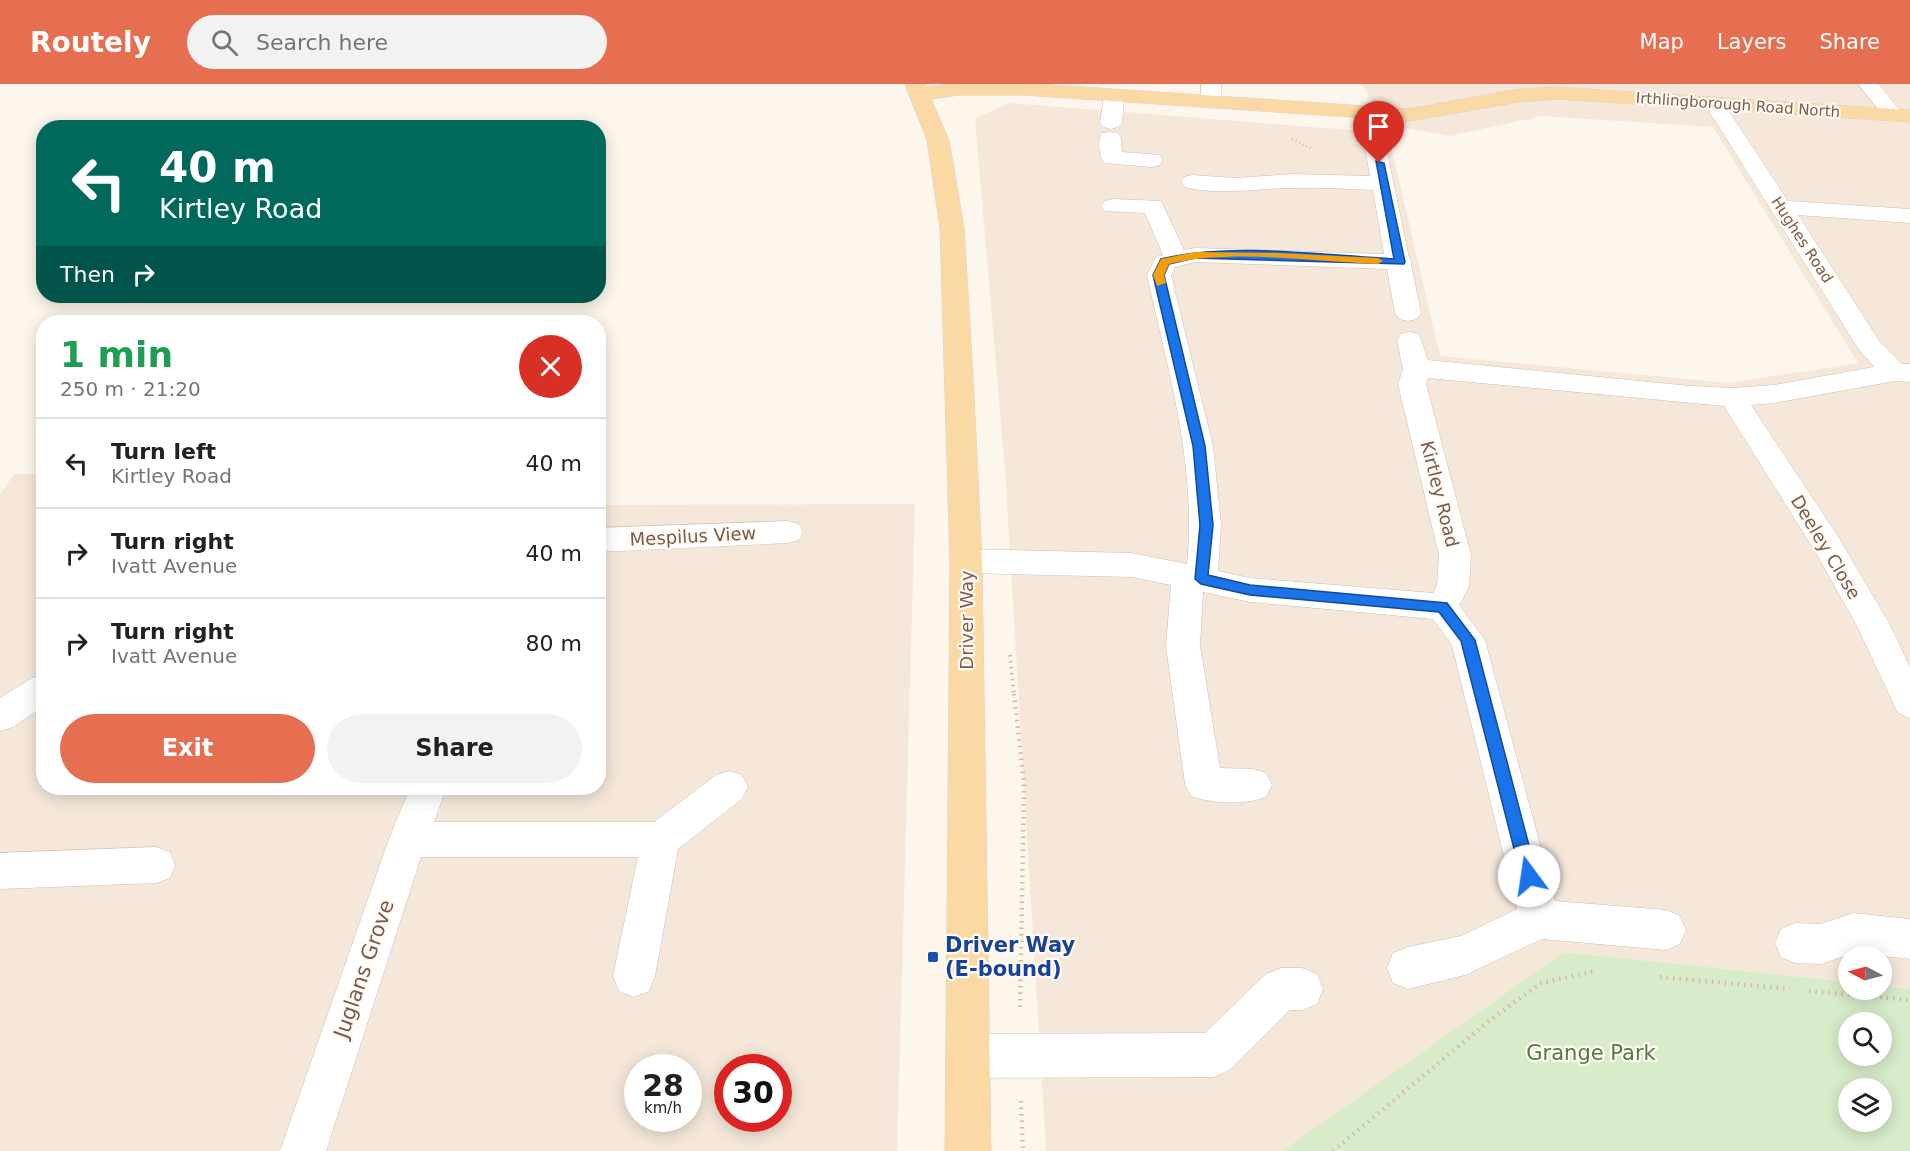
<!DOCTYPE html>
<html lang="en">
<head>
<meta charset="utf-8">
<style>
	:root { --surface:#fff; --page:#f2f2f2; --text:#202124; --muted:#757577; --line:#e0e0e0; --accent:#e76f51 }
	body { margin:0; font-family:"DejaVu Sans",sans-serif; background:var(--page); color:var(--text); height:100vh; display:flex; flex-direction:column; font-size:22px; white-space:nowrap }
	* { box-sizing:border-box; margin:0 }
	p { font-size:20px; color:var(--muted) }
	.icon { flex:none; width:33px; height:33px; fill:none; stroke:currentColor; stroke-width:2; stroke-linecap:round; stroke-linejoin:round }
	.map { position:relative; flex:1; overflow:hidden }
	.side { position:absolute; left:36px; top:231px; width:570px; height:480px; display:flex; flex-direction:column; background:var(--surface); border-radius:24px; box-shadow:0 3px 15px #0003 }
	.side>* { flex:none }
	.guide { position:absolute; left:36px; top:36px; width:570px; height:183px; border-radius:24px; box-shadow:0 3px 15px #0003; background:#00695c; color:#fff; overflow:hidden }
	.needle { width:39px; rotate:276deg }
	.fabs { position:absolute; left:1838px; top:862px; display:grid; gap:12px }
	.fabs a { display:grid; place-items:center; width:54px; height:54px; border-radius:50%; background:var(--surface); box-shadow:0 3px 15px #0003; font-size:30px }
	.speed { position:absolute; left:624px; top:970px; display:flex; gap:12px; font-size:30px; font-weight:700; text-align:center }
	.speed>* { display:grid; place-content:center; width:78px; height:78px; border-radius:50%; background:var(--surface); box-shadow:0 3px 15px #0003; line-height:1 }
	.speed small { font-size:15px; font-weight:400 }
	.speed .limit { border:9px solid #d22; background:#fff; color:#111 }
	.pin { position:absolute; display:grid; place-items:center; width:51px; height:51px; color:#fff; margin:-62px -26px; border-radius:50% 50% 50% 0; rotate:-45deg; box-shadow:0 0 6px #0007 }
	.pin .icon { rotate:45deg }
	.me { position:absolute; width:66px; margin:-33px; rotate:346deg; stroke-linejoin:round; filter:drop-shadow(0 0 4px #0008) }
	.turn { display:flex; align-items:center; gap:21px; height:126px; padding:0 24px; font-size:27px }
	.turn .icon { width:78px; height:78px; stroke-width:2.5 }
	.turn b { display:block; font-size:42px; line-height:51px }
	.then { display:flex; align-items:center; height:57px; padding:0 24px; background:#0003; gap:12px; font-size:22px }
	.round { display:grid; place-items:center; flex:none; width:63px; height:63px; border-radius:32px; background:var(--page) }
	.headline { display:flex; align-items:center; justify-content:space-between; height:102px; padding:0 24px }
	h1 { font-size:36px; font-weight:700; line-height:45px; color:#1e9e55 }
	.button { display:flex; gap:12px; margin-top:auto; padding:12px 24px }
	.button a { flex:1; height:69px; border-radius:36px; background:var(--accent); color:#fff; font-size:24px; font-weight:700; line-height:69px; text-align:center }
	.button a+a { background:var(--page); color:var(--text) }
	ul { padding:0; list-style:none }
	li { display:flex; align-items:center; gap:18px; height:90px; padding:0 24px; border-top:2px solid var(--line) }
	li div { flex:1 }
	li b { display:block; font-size:22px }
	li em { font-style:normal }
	header { display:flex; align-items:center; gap:36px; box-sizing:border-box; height:84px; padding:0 30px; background:var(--accent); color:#fff }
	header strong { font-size:28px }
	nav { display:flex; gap:33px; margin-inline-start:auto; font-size:21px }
	.search { width:420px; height:54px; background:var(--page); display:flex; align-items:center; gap:15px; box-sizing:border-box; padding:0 21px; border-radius:33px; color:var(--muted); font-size:22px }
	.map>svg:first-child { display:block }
	.residential { fill:#f5e8da; fill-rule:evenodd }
	.green { fill:#d8ecc9; fill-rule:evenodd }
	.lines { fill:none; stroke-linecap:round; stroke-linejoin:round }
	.minor-casing { stroke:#d1beb0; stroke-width:1 }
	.major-casing { stroke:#dad1cd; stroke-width:1 }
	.path-far2 { stroke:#d9b8a5; stroke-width:2; stroke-dasharray:1 3; stroke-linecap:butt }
	.path-far1 { stroke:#d9b8a5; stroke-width:4; stroke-dasharray:1.5 4.5; stroke-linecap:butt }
	.path { stroke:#d9b8a5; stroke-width:4.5; stroke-dasharray:1.5 5; stroke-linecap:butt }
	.minor { fill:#fff; fill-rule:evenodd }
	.major { fill:#fbd9a5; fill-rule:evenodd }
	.route { fill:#1a73e8; stroke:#114b97; stroke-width:1.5 }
	.slow { fill:#f59e0b }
	.transit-dot { fill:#1a4fb4; stroke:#fffaf3; stroke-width:2 }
	.labels { text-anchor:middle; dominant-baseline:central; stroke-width:4.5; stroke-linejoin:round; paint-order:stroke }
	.far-street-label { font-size:15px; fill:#7a5c4d; stroke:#fffaf3 }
	.street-label { font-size:18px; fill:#7a5c4d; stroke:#fffaf3 }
	.near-transit-label { font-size:21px; font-weight:bold; fill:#164399; stroke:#fffaf3; text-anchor:start }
	.near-street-label { font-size:21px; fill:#7a5c4d; stroke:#fffaf3 }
	.near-park-label { font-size:21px; fill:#537a41; stroke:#fffaf3 }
</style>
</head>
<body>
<header>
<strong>Routely</strong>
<div class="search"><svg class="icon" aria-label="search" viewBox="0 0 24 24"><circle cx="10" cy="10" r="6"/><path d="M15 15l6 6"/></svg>Search here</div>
<nav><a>Map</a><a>Layers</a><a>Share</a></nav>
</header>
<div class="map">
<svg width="1910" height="1067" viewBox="0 0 1910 1067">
	<rect width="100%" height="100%" fill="#fdf6ec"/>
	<g class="residential">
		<polygon points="1362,0 1910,0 1910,905 1881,902 1881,873 1848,873 1848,898 1564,868 1282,1067 1046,1067 1005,386 975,35 1009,19 1388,49 1440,272 1729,299 1858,279 1713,43 1542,32 1450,52 1384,40"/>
		<path d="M14,390H43L44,704H598L599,421L915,420L897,1067H0V411ZM638,984H688V1035H638ZM728,984H778V1035H728Z"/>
	</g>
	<path class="green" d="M1564,868L1848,898V906H1881V902L1910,905V1067H1282ZM1848,939H1881V972H1848ZM1848,1005H1881V1038H1848Z"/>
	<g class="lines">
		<defs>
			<g id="minor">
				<polygon points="1201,0 1221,0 1222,18 1219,22 1212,24 1205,22 1202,18"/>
				<polygon points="1858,0 1879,0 1903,31 1900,35 1893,37 1886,35"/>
				<polygon points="1114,6 1121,8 1124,12 1122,39 1118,43 1111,45 1104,43 1100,39 1104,12 1107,8"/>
				<path d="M1714,13L1721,15L1788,117L1910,125V139L1798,131L1880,258L1902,280H1910V298L1895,297L1774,319L1751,321L1837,451L1889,539L1910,583V634L1898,629L1857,542L1815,467L1724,322L1428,294L1426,300L1471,471L1469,503L1459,521L1485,556L1555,817L1666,826L1680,832L1686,846L1680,860L1666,866L1542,855L1465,891L1408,905L1393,899L1387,884L1393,869L1408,863L1461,852L1517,825L1452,561L1433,535L1250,518L1203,508L1200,562L1220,684L1253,685L1266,689L1272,701L1266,713C1244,721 1213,720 1191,712L1185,700L1166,562L1171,501L1132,493L966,489L955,485L950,477L955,469L966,465L1132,469L1187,480C1197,381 1168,287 1147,191L1156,173L1163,171L1145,129L1105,127L1101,122L1105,117L1113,115L1161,117L1184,166L1195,164L1384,170L1373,106C1347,105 1320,103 1294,104C1257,104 1220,112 1184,103L1181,98L1184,93L1192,91L1235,94L1293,90L1370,92L1359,29L1362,25L1369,23L1376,25L1379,29L1409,174L1412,178L1411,180L1421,229L1417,235L1408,237L1399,235L1395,229L1387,185L1195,178L1175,183L1171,191L1213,362L1221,441L1218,487L1250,494L1433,509L1437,502L1439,471L1398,300L1403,285L1397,256L1401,250L1410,248L1419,250L1428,276L1690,302L1732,304L1774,301L1874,283L1858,264L1704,19L1707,15Z"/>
				<path d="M1110,48L1118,49L1121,54L1122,68L1160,71L1163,76L1160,81L1152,83L1104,79C1099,71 1097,57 1102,49Z"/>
				<polygon points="788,437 799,440 803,448 799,456 788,459 598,468 598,444"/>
				<polygon points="44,590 44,622 13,643 0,647 0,614 32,594"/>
				<polygon points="729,687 742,691 748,703 742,715 678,765 655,892 649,907 634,913 619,907 613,892 638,773 421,773 326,1067 280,1067 389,755 410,704 446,704 434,738 654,738 716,691"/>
				<polygon points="156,763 170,768 175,781 170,794 156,799 0,805 0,769"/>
				<polygon points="1853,829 1910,835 1910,875 1853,869 1821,880 1795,879 1781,873 1775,859 1781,845 1795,839 1821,840"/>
				<polygon points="1281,884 1302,884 1317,890 1323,905 1317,920 1302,926 1290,926 1229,986 1214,993 968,994 953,987 946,972 953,957 968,950 1205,949 1266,890"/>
			</g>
			<polygon id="major" points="905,0 925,0 926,3 951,0 1039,0 1409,25 1519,5 1556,3 1910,26 1910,38 1556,15 1519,18 1409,37 1023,11 959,11 931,15 949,56 964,144 973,291 982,477 991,1067 945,1067 950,477 940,144 927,56"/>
		</defs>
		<use href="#minor" class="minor-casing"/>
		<use href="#major" class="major-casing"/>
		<polyline class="path-far2" points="1292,55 1312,65"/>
		<polyline class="path-far1" points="1010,571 1014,611"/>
		<g class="path">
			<polyline points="1014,610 1024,700 1020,925"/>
			<polyline points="1660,893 1790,905"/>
			<polyline points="1809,907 1910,916"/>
			<polyline points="1021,1017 1023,1067"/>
			<polyline points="1333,1067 1489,937 1541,899 1596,887"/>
		</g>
		<use href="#minor" class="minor"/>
		<use href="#major" class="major"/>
	</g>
	<path class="route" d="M1376,77L1384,79L1405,178L1404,180L1195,174L1169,180L1164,191L1205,362L1213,441L1208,491L1250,501L1447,519L1475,556L1537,792L1534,798L1529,800L1523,798L1521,792L1461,557L1439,528L1250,511L1201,500L1195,495L1200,441L1193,362L1153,191L1161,175C1231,158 1321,171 1394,175Z"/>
	<path class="slow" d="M1195,168L1277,169L1378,174L1383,177L1378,180C1313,177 1232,165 1169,180L1164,191L1166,199L1157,202L1153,191L1161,175Z"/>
	<rect class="transit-dot" x="927" y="867" width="12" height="12" rx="3"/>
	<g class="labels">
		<g class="far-street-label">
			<text transform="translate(1738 21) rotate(4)">Irthlingborough Road North</text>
			<text transform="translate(1802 156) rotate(57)">Hughes Road</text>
		</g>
		<g class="street-label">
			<text transform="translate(1440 410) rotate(76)">Kirtley Road</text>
			<text transform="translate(693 452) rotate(-3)">Mespilus View</text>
			<text transform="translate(1826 463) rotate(59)">Deeley Close</text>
			<text transform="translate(966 536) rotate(-90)">Driver Way</text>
		</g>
		<g class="near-transit-label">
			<text x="945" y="861">Driver Way<tspan x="945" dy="24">(E-bound)</tspan></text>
		</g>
		<g class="near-street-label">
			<text transform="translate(364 885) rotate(-71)">Juglans Grove</text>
		</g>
		<g class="near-park-label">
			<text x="1591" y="969">Grange Park</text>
		</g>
	</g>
</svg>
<div class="fabs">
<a><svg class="needle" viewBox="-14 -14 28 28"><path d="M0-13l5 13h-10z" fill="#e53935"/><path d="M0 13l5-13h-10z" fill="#757577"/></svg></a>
<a><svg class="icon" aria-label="search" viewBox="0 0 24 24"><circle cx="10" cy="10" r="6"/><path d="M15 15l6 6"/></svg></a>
<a><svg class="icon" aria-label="layers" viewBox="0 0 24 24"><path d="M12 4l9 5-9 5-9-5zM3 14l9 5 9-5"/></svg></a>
</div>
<div class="speed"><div>28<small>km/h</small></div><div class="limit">30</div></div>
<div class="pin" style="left:1379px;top:79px;background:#d93025"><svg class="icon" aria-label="arrive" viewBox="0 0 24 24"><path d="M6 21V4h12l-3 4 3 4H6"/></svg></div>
<svg class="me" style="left:1529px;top:792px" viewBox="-20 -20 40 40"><circle r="19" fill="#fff"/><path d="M0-13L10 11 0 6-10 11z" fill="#1a73e8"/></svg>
<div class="guide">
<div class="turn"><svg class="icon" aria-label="left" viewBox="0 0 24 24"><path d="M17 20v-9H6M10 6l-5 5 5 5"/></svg><div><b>40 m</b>Kirtley Road</div></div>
<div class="then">Then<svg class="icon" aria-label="right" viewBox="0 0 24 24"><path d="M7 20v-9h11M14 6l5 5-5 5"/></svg></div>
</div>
<section class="side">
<div class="headline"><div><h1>1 min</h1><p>250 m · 21:20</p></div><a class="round" style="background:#d93025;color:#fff"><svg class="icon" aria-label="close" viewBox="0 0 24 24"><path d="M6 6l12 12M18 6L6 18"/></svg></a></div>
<ul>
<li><svg class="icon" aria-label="left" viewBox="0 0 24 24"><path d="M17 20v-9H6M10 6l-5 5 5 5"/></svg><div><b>Turn left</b><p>Kirtley Road</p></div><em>40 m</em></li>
<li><svg class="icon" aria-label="right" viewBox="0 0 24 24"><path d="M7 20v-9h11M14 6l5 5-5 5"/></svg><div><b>Turn right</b><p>Ivatt Avenue</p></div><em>40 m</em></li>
<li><svg class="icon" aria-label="right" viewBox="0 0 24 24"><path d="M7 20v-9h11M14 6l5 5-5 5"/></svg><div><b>Turn right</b><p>Ivatt Avenue</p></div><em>80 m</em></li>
</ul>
<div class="button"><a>Exit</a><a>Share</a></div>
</section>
</div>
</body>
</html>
